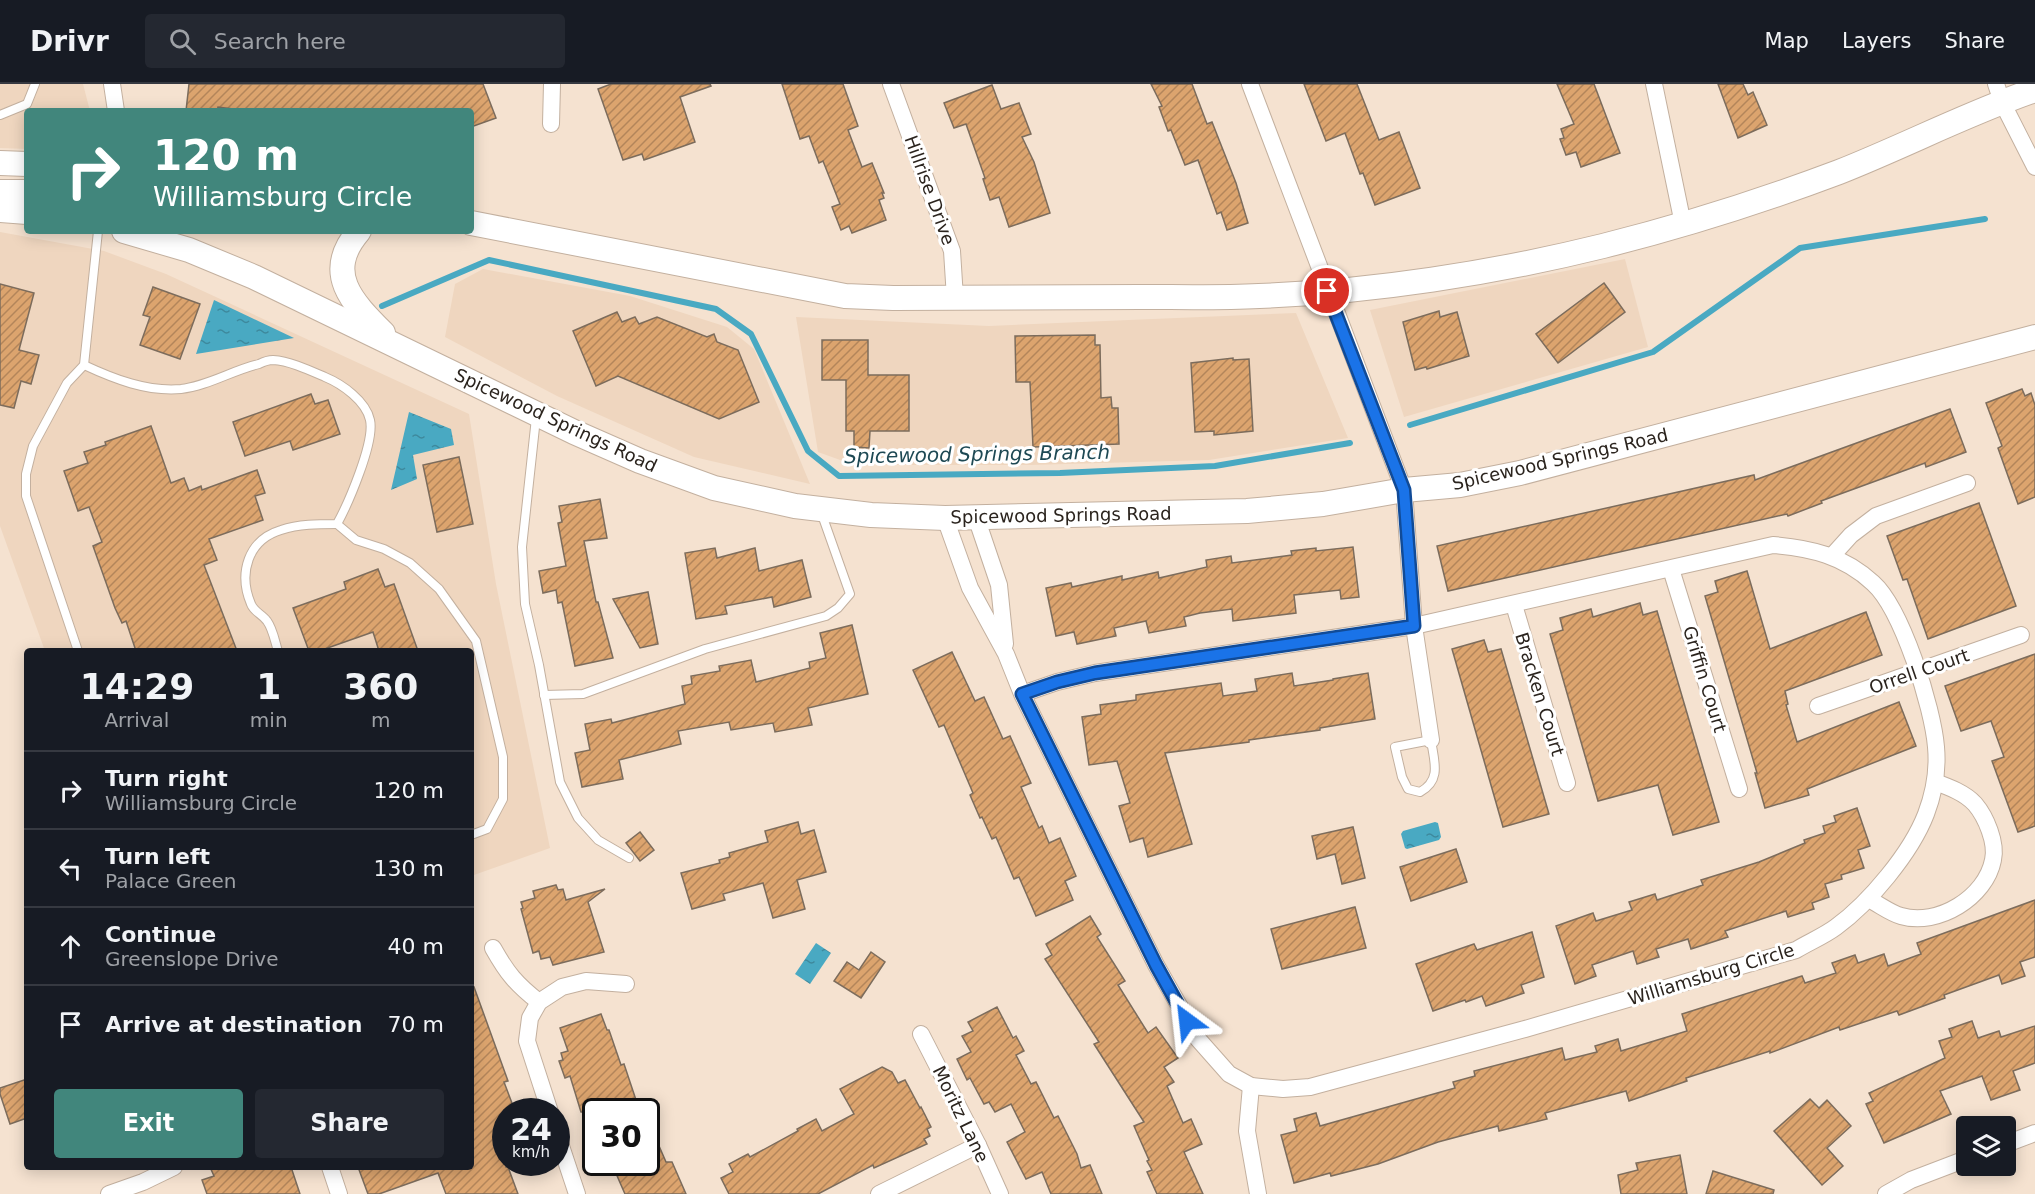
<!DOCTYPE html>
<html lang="en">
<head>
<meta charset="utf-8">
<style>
	:root { --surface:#171b24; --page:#242831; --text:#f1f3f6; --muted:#9ea1a6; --line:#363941; --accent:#41867c }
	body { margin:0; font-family:"DejaVu Sans",sans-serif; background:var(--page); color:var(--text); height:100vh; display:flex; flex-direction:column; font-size:22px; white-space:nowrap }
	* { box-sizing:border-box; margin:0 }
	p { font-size:20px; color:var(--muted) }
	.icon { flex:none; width:33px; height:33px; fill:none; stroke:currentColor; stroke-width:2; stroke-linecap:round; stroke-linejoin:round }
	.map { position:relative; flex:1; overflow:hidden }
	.side { position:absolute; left:24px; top:564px; width:450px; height:522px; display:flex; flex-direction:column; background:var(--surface); border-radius:6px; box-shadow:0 3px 15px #0003 }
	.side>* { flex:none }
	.guide { position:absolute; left:24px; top:24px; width:450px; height:126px; border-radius:6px; box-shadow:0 3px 15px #0003; background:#41867c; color:#fff; overflow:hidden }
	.buttons { position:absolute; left:1956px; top:1032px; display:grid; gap:12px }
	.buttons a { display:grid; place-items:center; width:60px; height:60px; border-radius:6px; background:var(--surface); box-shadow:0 3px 15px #0003; font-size:30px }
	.speed { position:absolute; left:492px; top:1014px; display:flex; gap:12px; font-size:30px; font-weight:700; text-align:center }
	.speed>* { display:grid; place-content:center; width:78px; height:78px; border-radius:50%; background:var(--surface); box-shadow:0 3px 15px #0003; line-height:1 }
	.speed small { font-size:15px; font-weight:400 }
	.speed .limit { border:3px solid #111; border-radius:9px; background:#fff; color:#111 }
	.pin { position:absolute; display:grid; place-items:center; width:51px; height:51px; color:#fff; margin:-26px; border:3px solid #fff; border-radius:50%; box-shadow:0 2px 6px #0007 }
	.me { position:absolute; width:66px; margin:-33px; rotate:330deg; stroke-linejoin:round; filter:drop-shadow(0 0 4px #0008) }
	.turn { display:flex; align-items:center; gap:21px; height:126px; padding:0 30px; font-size:27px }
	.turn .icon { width:78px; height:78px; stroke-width:2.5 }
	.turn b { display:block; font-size:42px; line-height:51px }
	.eta { display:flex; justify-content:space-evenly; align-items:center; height:102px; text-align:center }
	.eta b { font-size:36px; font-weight:700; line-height:42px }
	.button { display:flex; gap:12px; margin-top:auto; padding:12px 30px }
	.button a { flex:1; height:69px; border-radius:6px; background:var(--accent); color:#fff; font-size:24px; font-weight:700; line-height:69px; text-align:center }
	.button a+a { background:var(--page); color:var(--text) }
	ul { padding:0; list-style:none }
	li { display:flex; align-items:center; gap:18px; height:78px; padding:0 30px; border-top:2px solid var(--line) }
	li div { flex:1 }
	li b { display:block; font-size:22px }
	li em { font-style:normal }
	header { display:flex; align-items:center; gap:36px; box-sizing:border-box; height:84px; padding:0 30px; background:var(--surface); border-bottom:2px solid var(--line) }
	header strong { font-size:28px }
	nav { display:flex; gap:33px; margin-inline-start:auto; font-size:21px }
	.search { width:420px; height:54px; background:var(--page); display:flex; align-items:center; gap:15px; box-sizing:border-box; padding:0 21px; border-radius:6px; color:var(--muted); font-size:22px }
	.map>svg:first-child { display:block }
	.built { fill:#efd6bf }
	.water { fill:url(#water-ripples) }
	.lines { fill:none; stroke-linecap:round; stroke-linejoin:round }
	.stream { stroke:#49a9c2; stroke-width:6 }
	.building { fill:url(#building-hatch); stroke:#7c6c5c; stroke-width:1.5 }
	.lane-casing { stroke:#c3b09f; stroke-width:10 }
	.street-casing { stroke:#c3b09f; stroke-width:18 }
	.secondary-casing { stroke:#c3b09f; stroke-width:26 }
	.lane { stroke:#fff; stroke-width:8 }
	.street { stroke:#fff; stroke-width:16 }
	.secondary { stroke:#fff; stroke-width:24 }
	.route-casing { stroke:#114b97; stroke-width:15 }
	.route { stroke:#1a73e8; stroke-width:10 }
	.labels { text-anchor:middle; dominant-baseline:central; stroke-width:6; stroke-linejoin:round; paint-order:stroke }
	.street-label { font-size:18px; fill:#2b241e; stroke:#fff }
	.water-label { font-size:20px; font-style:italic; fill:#1e4954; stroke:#fff }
</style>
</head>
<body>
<header>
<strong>Drivr</strong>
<div class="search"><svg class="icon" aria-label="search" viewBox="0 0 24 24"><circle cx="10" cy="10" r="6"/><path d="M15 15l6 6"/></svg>Search here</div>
<nav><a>Map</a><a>Layers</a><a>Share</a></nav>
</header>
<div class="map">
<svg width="2035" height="1110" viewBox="0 0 2035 1110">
	<defs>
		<pattern id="water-ripples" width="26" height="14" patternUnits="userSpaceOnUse" patternTransform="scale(1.5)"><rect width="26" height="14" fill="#49a9c2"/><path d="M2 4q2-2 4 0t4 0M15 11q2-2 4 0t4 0" fill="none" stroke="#3d899d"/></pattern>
		<pattern id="building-hatch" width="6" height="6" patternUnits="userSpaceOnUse" patternTransform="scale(1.5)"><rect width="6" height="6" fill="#dca46e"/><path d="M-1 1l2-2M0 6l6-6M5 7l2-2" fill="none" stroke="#b3855a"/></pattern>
	</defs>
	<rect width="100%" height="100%" fill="#f5e2d0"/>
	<g class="built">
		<polygon points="0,0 83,0 90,27 27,27 27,65 0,64"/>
		<polygon points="0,148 104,167 166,190 469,330 496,500 550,764 471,792 471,567 45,567 0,442"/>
		<polygon points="1625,175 1648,263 1404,333 1370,226"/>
		<polygon points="483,185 630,212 727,243 754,265 810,400 694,373 557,312 445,253 455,200"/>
		<polygon points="1296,229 1348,354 1209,376 1030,381 854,381 818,368 796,233 989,242"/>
	</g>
	<g class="water">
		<polygon points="214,216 294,254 196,270"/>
		<polygon points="409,328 451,345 454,361 413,371 417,395 391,406"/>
		<polygon points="1435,738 1438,739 1441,753 1439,756 1407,765 1405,764 1401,750 1403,747"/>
		<polygon points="816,859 831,869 810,900 795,890"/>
	</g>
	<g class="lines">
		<g class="stream">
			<polyline points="382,222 489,176 716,225 751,250 808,367 839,392 1060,389 1215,382 1350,359"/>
			<polyline points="1410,341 1653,268 1800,164 1985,135"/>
		</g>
	</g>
	<g class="building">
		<polygon points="189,0 483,0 496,34 471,43 471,27 250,27 218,23 217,27 186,27"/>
		<polygon points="611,0 710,0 711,2 680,13 695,58 644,76 642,70 623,76 598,5"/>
		<polygon points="782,0 843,0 858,42 848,46 862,83 872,79 884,109 882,109 884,114 879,116 886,136 852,149 849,142 841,146 832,123 840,120 823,77 819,79 809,52 800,55"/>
		<polygon points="1151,0 1192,0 1207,40 1212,38 1236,99 1248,139 1227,146 1221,128 1217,130 1198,76 1185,81 1171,46 1168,47 1159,23 1162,22"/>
		<polygon points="1304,0 1357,0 1379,56 1399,48 1420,104 1375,121 1363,89 1360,90 1345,49 1326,57"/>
		<polygon points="1557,0 1594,0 1620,69 1581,83 1576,68 1566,71 1560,55 1564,54 1561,45 1574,40"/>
		<polygon points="1718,0 1743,0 1748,11 1753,8 1767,41 1738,54"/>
		<polygon points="992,1 1001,25 1019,19 1031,50 1022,53 1034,78 1050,129 1009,143 999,113 990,116 983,95 985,94 966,40 954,44 944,19"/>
		<polygon points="1604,199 1625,228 1558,279 1536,250"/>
		<polygon points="0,200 34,209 19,266 39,271 31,300 21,297 14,324 0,321"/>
		<polygon points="153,203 200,220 180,275 140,261 150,233 143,231"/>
		<polygon points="1439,227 1440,233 1457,228 1469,272 1427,285 1426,283 1415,286 1403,238"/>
		<polygon points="617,228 622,238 635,233 639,240 657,233 707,253 714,250 717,258 738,266 759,318 719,335 618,292 596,302 573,247"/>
		<polygon points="1095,251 1095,261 1100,261 1101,314 1111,313 1112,324 1118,324 1119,360 1033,363 1030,298 1016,298 1015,252"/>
		<polygon points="822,256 868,256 868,291 909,291 909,347 870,347 869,364 854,363 854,347 846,347 846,296 822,296"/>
		<polygon points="1233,274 1233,276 1249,275 1253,347 1214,351 1214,347 1195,348 1191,279"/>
		<polygon points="2022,305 2025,312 2031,309 2035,321 2035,413 2018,420 1998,364 2002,362 1986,319"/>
		<polygon points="311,310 315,320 328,316 340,350 293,366 290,357 245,372 233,338"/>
		<polygon points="1950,325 1966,368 1926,383 1925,379 1821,417 1822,419 1788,432 1787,430 1448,507 1437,462 1754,391 1755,396"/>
		<polygon points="151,342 171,399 184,394 189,407 201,402 202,406 257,386 265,409 255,412 263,436 209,455 217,476 204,481 237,567 136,567 126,537 122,539 115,524 93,462 102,458 89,423 78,427 64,387 88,379 84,368 106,361 105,358"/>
		<polygon points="459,373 473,440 437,448 423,381"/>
		<polygon points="600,415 607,454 584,457 596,518 598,518 613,574 575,582 562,518 558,519 556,506 543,509 539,487 566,482 558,439 562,438 559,422"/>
		<polygon points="1979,419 2016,522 1928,555 1907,495 1903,496 1887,452"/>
		<polygon points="1353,463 1359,513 1341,515 1340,506 1294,511 1296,529 1233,537 1232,525 1200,529 1184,533 1186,542 1149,549 1146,537 1114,544 1116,552 1077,560 1074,548 1056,552 1046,504 1071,499 1072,503 1122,492 1122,496 1158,488 1159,494 1207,483 1206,476 1231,472 1232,479 1292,471 1291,467 1316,464 1316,467"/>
		<polygon points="715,464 717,474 755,464 759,487 802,476 811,513 774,523 772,513 725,522 727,530 696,535 685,469"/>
		<polygon points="378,485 385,503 394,500 418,567 379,567 373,548 319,567 309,567 293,524 346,505 344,498"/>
		<polygon points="1747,487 1770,565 1866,528 1882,571 1785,607 1788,620 1786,621 1797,658 1899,618 1916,662 1807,705 1809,711 1765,724 1755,689 1757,689 1705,512 1718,508 1715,497"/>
		<polygon points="648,508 658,560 640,564 613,515"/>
		<polygon points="1640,519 1643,531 1657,527 1719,738 1673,751 1658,701 1598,717 1550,550 1563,546 1560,534 1591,525 1593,533"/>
		<polygon points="852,541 868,610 808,624 812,641 775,648 773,639 731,646 729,638 678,647 681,660 619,676 623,695 582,703 575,669 590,666 585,640 611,635 612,639 685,620 682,602 692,600 691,592 720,587 719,582 751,576 756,598 810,584 809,578 826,574 820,549"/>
		<polygon points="1484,556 1488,568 1501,565 1549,730 1503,743 1452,565"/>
		<polygon points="952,568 975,617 984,613 1003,655 1010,652 1031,699 1021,703 1039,744 1042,742 1049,759 1060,754 1076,792 1065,797 1073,816 1036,832 1019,793 1014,795 996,753 992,755 982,733 980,734 970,711 973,709 944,641 939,643 913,586"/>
		<polygon points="2035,570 2035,742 2018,748 1992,677 2004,673 1991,637 1961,647 1945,602"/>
		<polygon points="1292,589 1294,602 1333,596 1333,595 1368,589 1375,635 1320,644 1320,646 1249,656 1249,658 1165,669 1192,760 1148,773 1143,754 1130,758 1119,722 1130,719 1117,677 1089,681 1082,633 1101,630 1100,621 1136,616 1136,611 1221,599 1223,612 1257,607 1255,595"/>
		<polygon points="1857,724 1870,762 1858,766 1864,784 1841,791 1842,795 1825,800 1829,813 1812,819 1814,825 1788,833 1786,827 1725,847 1728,853 1691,865 1688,855 1656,865 1659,873 1637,880 1633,867 1592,881 1596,892 1575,900 1556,842 1593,829 1596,837 1632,826 1629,818 1655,810 1657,816 1703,801 1701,796 1759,778 1805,759 1804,756 1825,749 1823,742 1836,738 1834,732"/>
		<polygon points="798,738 801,750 814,746 826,788 797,796 805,825 773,834 763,799 723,810 725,816 692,825 681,789 720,779 719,776 730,773 729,769 768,758 765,747"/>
		<polygon points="1353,743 1365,794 1342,800 1335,770 1317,775 1312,752"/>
		<polygon points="640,748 654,766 640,777 626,759"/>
		<polygon points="1456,765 1467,798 1411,817 1400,783"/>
		<polygon points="556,801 558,806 563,805 566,816 605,805 588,818 604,868 553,881 550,873 541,875 539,867 533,869 521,825 523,824 521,818 535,814 533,807"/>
		<polygon points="2035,816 2035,873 2020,878 2025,892 2002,900 1999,891 1944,911 1945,914 1899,931 1897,927 1840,946 1839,943 1770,969 1770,967 1686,994 1687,997 1629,1017 1626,1007 1545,1029 1547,1035 1499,1047 1498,1042 1438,1058 1378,1080 1331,1092 1330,1089 1294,1099 1281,1051 1297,1047 1294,1035 1316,1029 1320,1042 1455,1004 1453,998 1475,992 1474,987 1562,964 1565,976 1597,968 1595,962 1618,955 1621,967 1687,947 1682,930 1802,892 1805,899 1836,889 1832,879 1855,871 1858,879 1884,870 1888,882 1921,870 1917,859"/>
		<polygon points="1355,823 1366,864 1282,885 1271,845"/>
		<polygon points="1090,832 1101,850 1097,853 1125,897 1118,901 1148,949 1156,943 1178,974 1164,983 1174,998 1167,1002 1183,1039 1191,1035 1202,1060 1184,1068 1203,1110 1157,1110 1147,1088 1152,1086 1147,1077 1149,1076 1134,1042 1144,1038 1094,960 1099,958 1045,875 1052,871 1046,860"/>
		<polygon points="1532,848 1544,893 1521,901 1524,909 1486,922 1482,912 1466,918 1465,916 1433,927 1416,880 1474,860 1477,866"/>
		<polygon points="871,868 885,878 861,914 834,897 847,878 859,886"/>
		<polygon points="474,903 508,997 504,998 515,1027 506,1028 506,1064 501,1066 506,1076 506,1083 508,1083 518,1110 446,1110 438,1089 379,1110 368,1110 358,1083 471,1083 471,904"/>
		<polygon points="997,923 1013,954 1016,952 1024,967 1016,971 1031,1000 1036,998 1054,1034 1058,1032 1077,1070 1081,1084 1090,1081 1102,1110 1051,1110 1042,1088 1026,1095 1007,1058 1025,1048 1011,1020 995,1028 989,1018 984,1020 970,994 967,996 957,975 971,968 962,952 973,947 968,938"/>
		<polygon points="601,930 607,946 609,946 621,981 624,980 640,1028 581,1028 570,992 565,994 559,977 563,976 561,969 568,967 560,944"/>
		<polygon points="1972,937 1978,954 1999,947 2001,953 2035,942 2035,979 2013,987 2020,1006 1991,1016 1982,992 1940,1007 1951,1030 1884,1059 1866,1020 1873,1017 1869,1009 1945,974 1939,957 1952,953 1949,945"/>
		<polygon points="882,983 892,988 898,999 905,996 920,1024 921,1023 931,1043 927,1045 930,1052 924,1055 927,1060 874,1084 873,1081 818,1110 729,1110 721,1094 733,1088 729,1080 748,1070 750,1073 798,1047 797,1045 816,1035 822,1047 854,1030 840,1005"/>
		<polygon points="27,995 27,1034 10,1040 0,1010 0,1004"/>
		<polygon points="1810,1015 1819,1024 1827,1016 1851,1042 1827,1064 1843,1082 1822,1101 1774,1047"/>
		<polygon points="646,1032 666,1078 672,1078 686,1110 625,1110 611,1078 646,1078"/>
		<polygon points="1680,1071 1687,1110 1621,1110 1618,1091 1638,1086 1636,1079"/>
		<polygon points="210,1083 291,1083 300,1110 207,1110 202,1096 214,1092"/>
		<polygon points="1713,1087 1774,1106 1773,1110 1706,1110"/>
	</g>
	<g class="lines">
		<defs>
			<g id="lane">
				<polyline points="0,31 27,20 35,0"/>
				<path d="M84,281C114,295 147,308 181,305C208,302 233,286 259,280C263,278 269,276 273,276C290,277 309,286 325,293C342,300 366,317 370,336C375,358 348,420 337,440C318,440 299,440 281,446C248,456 238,489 251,520C254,528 262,530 267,537C273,545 275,558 278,567"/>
				<polyline points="536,334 522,463 525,520 539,581 560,698 578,734 598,756 629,774"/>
				<polyline points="337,440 356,456 384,465 410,479 439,505 476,557 503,673 503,715 487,745 471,751"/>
				<polyline points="78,567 26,412 26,390 33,362 67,299 84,281 98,147"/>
				<polyline points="544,611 583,610 705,565 826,532 838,524 850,510 821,428"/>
				<path d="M1431,656C1434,677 1442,696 1420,708L1408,705L1402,693L1395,663Z"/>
			</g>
			<g id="street">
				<polyline points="112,0 116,27"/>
				<polyline points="891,0 952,167 955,214"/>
				<polyline points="1250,0 1404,406 1414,542 1431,656"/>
				<polyline points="1654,0 1683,140"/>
				<polyline points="1996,0 2002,18 2035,83"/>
				<polyline points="551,40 552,0"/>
				<polyline points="976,433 999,501 1005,560"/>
				<path d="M945,434L970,504L1006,570L1022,610L1156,881L1198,955L1229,990L1251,1002L1283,1005L1310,1003L1525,945L1796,866C1809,858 1824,852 1836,843C1869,819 1911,769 1926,730C1934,709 1938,685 1936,663C1933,624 1902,525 1873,499C1844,472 1811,464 1773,461L1414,542L1095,589L1057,598L1022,610"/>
				<polyline points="1832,472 1851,451 1876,432 1967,399"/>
				<polyline points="1671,485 1739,705"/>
				<polyline points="1514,521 1567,699"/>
				<polyline points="1818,622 2021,551"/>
				<path d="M1868,815C1879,820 1890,829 1901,832C1938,843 1986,813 1993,776C1997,759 1986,733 1975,720C1965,709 1949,703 1935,698"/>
				<path d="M493,864C507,889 516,900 539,918"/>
				<polyline points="921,950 978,1061 1000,1110"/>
				<polyline points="1251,1002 1247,1047 1258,1110"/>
				<polyline points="550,1028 527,957 530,934 539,918 562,903 586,897 626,900"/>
				<polyline points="556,1047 577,1110"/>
				<polyline points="2006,1060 2035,1049"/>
				<polyline points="330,1083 339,1110"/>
				<polyline points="109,1110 143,1098 174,1083"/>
				<polyline points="879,1110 978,1061"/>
				<polyline points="1886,1110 1911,1096 1966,1075"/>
			</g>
			<g id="secondary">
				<polyline points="0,79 27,80"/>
				<polyline points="0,108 27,108"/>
				<polyline points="0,126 27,128"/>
				<path d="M471,139L845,212L893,214C976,214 1059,213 1141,213C1180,213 1220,214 1259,212C1371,208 1494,189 1603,162C1683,142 1762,117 1839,88C1905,62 1968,29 2035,6"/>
				<polyline points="124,147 189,166 254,193 574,348 640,377 714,404 795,422 871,431 945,434 1247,427 1323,420 1404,406 1460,401 1520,389 2035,253"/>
				<path d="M359,147C323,189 352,218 383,249"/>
			</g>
		</defs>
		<use href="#lane" class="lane-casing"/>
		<use href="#street" class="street-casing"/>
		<use href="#secondary" class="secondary-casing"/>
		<use href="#lane" class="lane"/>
		<use href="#street" class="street"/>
		<use href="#secondary" class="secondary"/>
	</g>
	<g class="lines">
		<defs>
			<polyline id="route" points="1187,937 1156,881 1022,610 1057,598 1095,589 1414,542 1404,406 1327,207"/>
		</defs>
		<use href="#route" class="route-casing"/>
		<use href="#route" class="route"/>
	</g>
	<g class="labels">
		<g class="street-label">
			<text transform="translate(930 106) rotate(70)">Hillrise Drive</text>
			<text transform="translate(556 336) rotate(25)">Spicewood Springs Road</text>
			<text transform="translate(1560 375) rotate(-13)">Spicewood Springs Road</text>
			<text transform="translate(1061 431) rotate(-1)">Spicewood Springs Road</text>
			<text transform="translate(1919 587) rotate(-19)">Orrell Court</text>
			<text transform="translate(1705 595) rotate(73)">Griffin Court</text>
			<text transform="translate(1540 610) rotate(73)">Bracken Court</text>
			<text transform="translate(1711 890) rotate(-17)">Williamsburg Circle</text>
			<text transform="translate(961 1030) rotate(64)">Moritz Lane</text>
		</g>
		<g class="water-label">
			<text transform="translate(977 370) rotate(-1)">Spicewood Springs Branch</text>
		</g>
	</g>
</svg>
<div class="buttons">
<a><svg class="icon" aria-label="layers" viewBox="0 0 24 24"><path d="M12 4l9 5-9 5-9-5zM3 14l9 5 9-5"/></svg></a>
</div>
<div class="speed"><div>24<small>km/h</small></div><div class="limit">30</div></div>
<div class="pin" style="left:1327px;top:207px;background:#d93025"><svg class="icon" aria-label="arrive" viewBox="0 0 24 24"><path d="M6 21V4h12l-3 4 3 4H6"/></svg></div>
<svg class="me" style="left:1187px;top:937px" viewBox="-20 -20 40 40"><path d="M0-17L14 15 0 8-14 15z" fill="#1a73e8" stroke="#fff" stroke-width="4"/></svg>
<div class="guide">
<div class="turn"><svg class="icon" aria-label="right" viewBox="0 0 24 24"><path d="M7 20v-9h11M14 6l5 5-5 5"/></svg><div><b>120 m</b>Williamsburg Circle</div></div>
</div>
<section class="side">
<div class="eta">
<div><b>14:29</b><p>Arrival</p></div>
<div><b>1</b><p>min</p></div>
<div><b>360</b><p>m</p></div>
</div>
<ul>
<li><svg class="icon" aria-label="right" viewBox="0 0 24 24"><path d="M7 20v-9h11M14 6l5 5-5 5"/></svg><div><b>Turn right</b><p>Williamsburg Circle</p></div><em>120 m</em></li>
<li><svg class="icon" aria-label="left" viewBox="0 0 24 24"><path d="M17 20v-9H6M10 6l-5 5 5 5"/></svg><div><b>Turn left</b><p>Palace Green</p></div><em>130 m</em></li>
<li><svg class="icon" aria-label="ahead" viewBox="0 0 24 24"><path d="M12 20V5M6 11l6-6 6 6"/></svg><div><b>Continue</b><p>Greenslope Drive</p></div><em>40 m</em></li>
<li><svg class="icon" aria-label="arrive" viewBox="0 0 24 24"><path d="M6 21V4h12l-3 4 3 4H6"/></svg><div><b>Arrive at destination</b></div><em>70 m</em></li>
</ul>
<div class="button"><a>Exit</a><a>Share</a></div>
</section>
</div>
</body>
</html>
